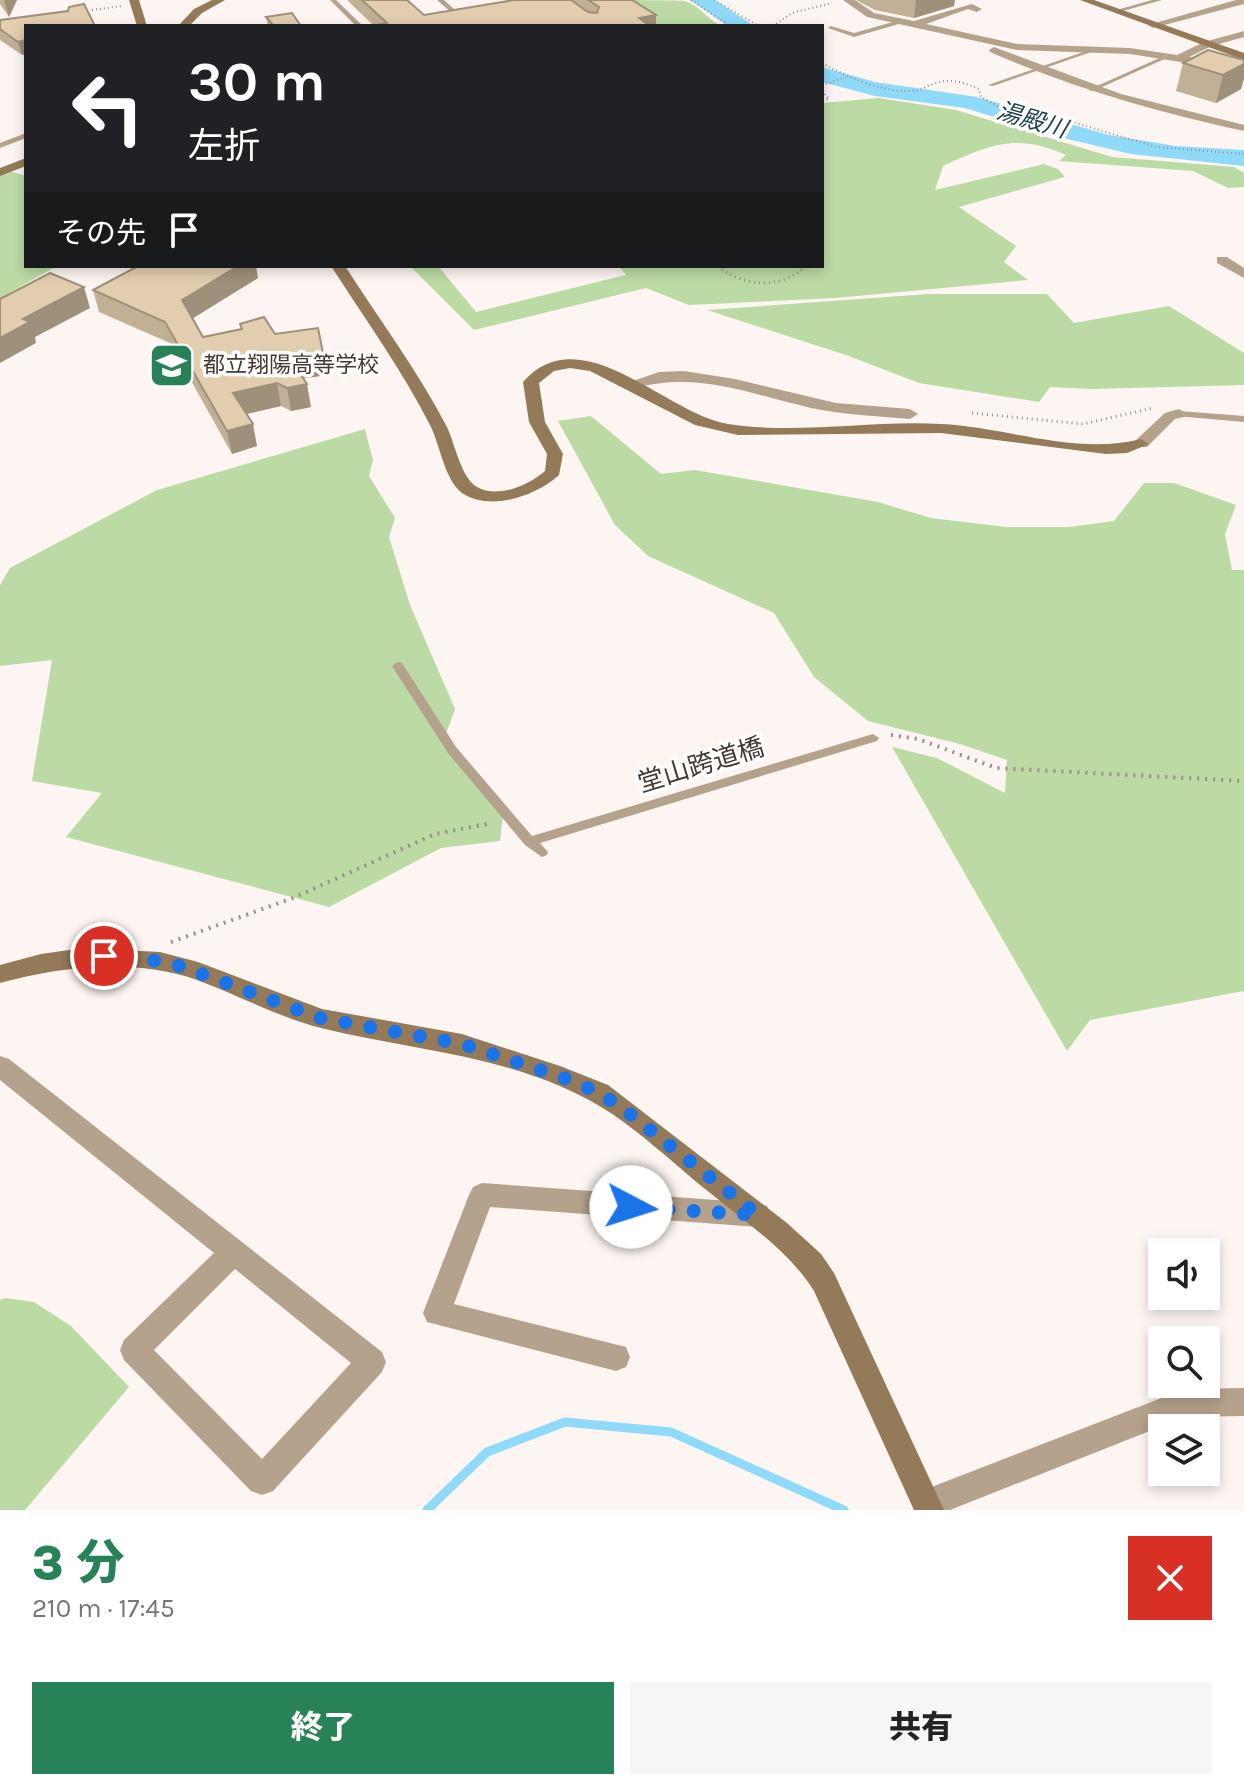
<!DOCTYPE html>
<html lang="ja">
<head>
<meta charset="utf-8">
<style>
	:root { --surface:#fff; --page:#f6f6f6; --text:#222; --muted:#767676; --accent:#288257 }
	body { margin:0; font-family:Karla,"Noto Sans JP",sans-serif; background:var(--page); color:var(--text); height:100vh; display:flex; flex-direction:column; font-size:30px; white-space:nowrap }
	* { box-sizing:border-box; margin:0 }
	p { font-size:26px; color:var(--muted) }
	.icon { flex:none; width:44px; height:44px; fill:none; stroke:currentColor; stroke-width:2; stroke-linecap:round; stroke-linejoin:round }
	.map { position:relative; height:1510px; overflow:hidden }
	.sheet { display:flex; flex-direction:column; background:var(--surface); flex:1 }
	.sheet>* { flex:none }
	.hud { position:absolute; left:24px; top:24px; width:800px; height:244px; border-radius:0px; box-shadow:0 4px 12px #0003; background:#202124; color:#fff; overflow:hidden }
	.controls { position:absolute; left:1148px; top:1238px; display:grid; gap:16px }
	.controls a { display:grid; place-items:center; width:72px; height:72px; border-radius:0px; background:var(--surface); box-shadow:0 4px 12px #0003; font-size:40px }
	.pin { position:absolute; display:grid; place-items:center; width:68px; height:68px; color:#fff; margin:-34px; border:4px solid #fff; border-radius:50%; box-shadow:0 2px 8px #0007 }
	.me { position:absolute; width:88px; margin:-44px; rotate:95deg; stroke-linejoin:round; filter:drop-shadow(0 0 6px #0008) }
	.turn { display:flex; align-items:center; gap:28px; height:168px; padding:0 32px; font-size:36px }
	.turn .icon { width:104px; height:104px; stroke-width:2.5 }
	.turn b { display:block; font-size:56px; line-height:68px }
	.then { display:flex; align-items:center; height:76px; padding:0 32px; background:#0003; gap:16px; font-size:30px }
	.round { display:grid; place-items:center; flex:none; width:84px; height:84px; border-radius:0px; background:var(--page) }
	.head { display:flex; align-items:center; justify-content:space-between; height:136px; padding:0 32px }
	h1 { font-size:48px; font-weight:800; line-height:60px; color:var(--accent) }
	.cta { display:flex; gap:16px; margin-top:auto; padding:16px 32px }
	.cta a { flex:1; height:92px; border-radius:0px; background:var(--accent); color:#fff; font-size:32px; font-weight:800; line-height:92px; text-align:center }
	.cta a+a { background:var(--page); color:var(--text) }
	.map>svg:first-child { display:block }
	.green { fill:#bbdaa4 }
	.lines { fill:none; stroke-linecap:round; stroke-linejoin:round }
	.stream { stroke:#8fdaf9; stroke-width:9 }
	.river { fill:#8fdaf9; fill-rule:evenodd }
	.path-far2 { stroke:#988e88; stroke-width:2; stroke-dasharray:1 3; stroke-linecap:butt }
	.path-far1 { stroke:#988e88; stroke-width:3; stroke-dasharray:1 4; stroke-linecap:butt }
	.path { stroke:#988e88; stroke-width:4; stroke-dasharray:2 6; stroke-linecap:butt }
	.lane { fill:#b5a28c; fill-rule:evenodd }
	.street { fill:#b5a28c; fill-rule:evenodd }
	.secondary { fill:#947a58; fill-rule:evenodd }
	.wall { fill:#c2b096 }
	.shaded-wall { fill:#9e907a }
	.building { fill:#e2cdaf; stroke:#9e907a; stroke-width:2 }
	.route { stroke:#1a73e8; stroke-width:14; stroke-dasharray:0 25.2 }
	.labels { text-anchor:middle; dominant-baseline:central; stroke-width:7; stroke-linejoin:round; paint-order:stroke }
	.far-poi-label { font-size:22px; fill:#453830; stroke:#fff; text-anchor:start }
	.far-water-label { font-size:24px; font-style:italic; fill:#1b3d4b; stroke:#fff }
	.street-label { font-size:26px; fill:#453830; stroke:#fff }
</style>
</head>
<body>
<div class="map">
<svg width="1244" height="1510" viewBox="0 0 1244 1510">
	<rect width="100%" height="100%" fill="#fcf5f1"/>
	<g class="green">
		<path d="M600,0C621,0 667,0 685,1C700,6 707,19 721,26H653Z"/>
		<path d="M879,98L956,110L1112,157L1234,167L1244,173V187L1228,188L1193,171L1059,161L1066,155C1016,133 991,144 943,166L935,190L1044,164L1058,169L1065,177L959,207L1016,246L1004,262L1028,280L835,298L689,305L646,288L474,330L410,266H438L476,312L626,275L619,266H822V103Z"/>
		<polygon points="0,168 26,176 26,266 57,266 0,298"/>
		<polygon points="929,294 1047,294 1074,323 1169,306 1244,353 1244,385 1091,389 1050,387 1039,402 919,383 846,355 707,310"/>
		<polygon points="591,416 661,474 695,470 878,502 931,518 1006,527 1069,527 1114,521 1144,483 1174,483 1236,505 1225,534 1232,570 1244,570 1244,991 1090,1020 1067,1051 892,747 937,758 1005,793 1007,760 960,744 868,721 814,677 774,613 648,556 615,525 558,421"/>
		<polygon points="365,429 373,460 369,476 395,518 389,537 410,605 455,709 445,737 504,806 500,841 441,848 329,907 66,837 102,793 32,781 52,660 0,666 0,585 10,568 157,490"/>
		<polygon points="5,1298 34,1302 71,1326 129,1387 25,1510 0,1510 0,1300"/>
	</g>
	<g class="lines">
		<polyline class="stream" points="427,1510 487,1452 565,1422 671,1432 844,1510"/>
		<g class="river">
			<polygon points="690,0 715,0 754,26 728,26"/>
			<polygon points="822,67 875,82 977,97 1109,135 1176,146 1244,150 1244,166 1131,154 1055,136 965,108 875,96 822,82"/>
		</g>
		<g class="path-far2">
			<polyline points="691,0 730,26"/>
			<polyline points="714,0 759,26"/>
			<polyline points="92,10 122,6"/>
			<polyline points="773,26 792,13 832,3"/>
			<path d="M822,63C849,78 881,92 912,91C921,91 928,85 936,83C951,78 965,83 979,89L981,97L1003,109L1036,111L1156,147L1244,154"/>
			<polyline points="822,85 847,77"/>
			<polyline points="822,91 829,99 822,100"/>
		</g>
		<g class="path-far1">
			<path d="M718,266C743,287 782,290 806,266"/>
			<polyline points="972,413 1083,424 1153,408"/>
		</g>
		<g class="path">
			<polyline points="891,735 918,739 996,768 1244,781"/>
			<polyline points="171,942 293,898 435,834 492,823"/>
		</g>
		<g class="lane">
			<polygon points="330,0 336,0 363,26 356,26"/>
			<polygon points="437,0 444,0 464,18 464,20 460,20"/>
			<polygon points="1152,0 1162,0 1116,13 1113,11"/>
			<polygon points="900,20 902,23 854,37 828,28 831,26 854,33"/>
			<polygon points="1089,50 1094,51 993,86 988,85"/>
			<polygon points="1164,56 1169,57 1093,91 1088,90"/>
			<polygon points="26,133 26,138 0,148 0,143"/>
			<polygon points="1179,411 1244,416 1244,422 1176,416 1176,412"/>
			<polygon points="398,662 402,663 456,747 532,836 873,734 879,738 877,741 540,843 548,852 547,855 542,857 525,845 448,753 392,666"/>
		</g>
		<g class="street">
			<polygon points="843,0 855,0 874,13 914,21 972,4 982,9 977,12 968,9 926,24 1017,44 1130,48 1177,55 1204,42 1244,31 1244,37 1212,46 1189,57 1244,66 1244,72 1130,54 1017,50 867,17"/>
			<polygon points="1236,0 1244,0 1244,4 1153,28 1148,25"/>
			<path d="M994,47L1121,94L1244,125V131C1157,112 1073,88 990,52L989,50Z"/>
			<polygon points="1217,257 1227,257 1244,268 1244,278 1217,263"/>
			<path d="M684,371L735,379L836,403L910,409L918,414L910,419C877,416 844,415 811,408C749,394 700,371 635,388L627,383L659,372Z"/>
			<polygon points="1179,409 1187,414 1184,417 1175,419 1147,447 1135,447 1135,441 1165,413"/>
			<path d="M0,1056L9,1059L382,1352L386,1362L382,1372L273,1491L262,1495L251,1491L124,1360L120,1350L124,1340L214,1253L0,1080ZM235,1269L351,1363L262,1459L154,1350Z"/>
			<polygon points="482,1183 758,1203 767,1206 771,1215 767,1224 758,1227 490,1207 454,1304 626,1347 630,1357 626,1367 616,1371 427,1322 423,1313 469,1195 473,1187"/>
			<polygon points="1244,1388 1244,1416 1185,1417 950,1510 914,1510 912,1504 916,1493 1185,1389"/>
		</g>
		<g class="secondary">
			<polygon points="129,0 139,0 147,26 137,26"/>
			<polygon points="212,0 225,0 202,13 189,26 178,26 194,9"/>
			<polygon points="1080,0 1094,0 1244,53 1244,60"/>
			<polygon points="26,158 26,166 0,176 0,168"/>
			<path d="M331,266H345C379,319 418,371 447,427C455,444 461,478 477,487C498,499 529,485 545,471L547,454L529,422L523,382C581,316 666,414 728,424C798,435 871,420 941,424C1007,427 1076,456 1141,439L1149,444L1127,453L1106,454L941,433L738,435L695,425L590,371L570,368L554,371L539,383L545,422L563,454L559,475C536,496 490,512 462,493C445,480 440,446 431,427C403,371 365,319 331,266Z"/>
			<path d="M83,948L160,952L198,962L322,1009L462,1034L560,1066L608,1085L787,1223L821,1254L834,1273L944,1510H914L814,1291C790,1252 749,1225 714,1196C674,1165 634,1124 589,1100C506,1055 411,1050 321,1028C278,1017 238,995 197,980C133,958 64,966 0,983V965L41,954Z"/>
		</g>
	</g>
	<g class="wall">
		<polygon points="0,0 17,0 9,17 0,4"/>
		<polygon points="347,0 407,0 424,15 514,0 632,0 656,15 656,26 372,26 374,26"/>
		<polygon points="856,0 955,0 954,6 914,18 875,10"/>
		<polygon points="266,17 301,26 268,26"/>
		<polygon points="0,20 26,26 26,54 22,55 0,40"/>
		<polygon points="1244,60 1244,78 1241,89 1216,103 1176,91 1183,63"/>
		<polygon points="258,278 192,318 203,337 241,329 240,324 275,334 323,353 327,375 303,378 311,407 291,411 281,406 246,414 257,446 232,454 170,343 99,312 93,290"/>
	</g>
	<g class="shaded-wall">
		<polygon points="4,0 17,0 9,17"/>
		<polygon points="916,0 955,0 954,6 914,18"/>
		<polygon points="656,15 656,26 639,26 639,18"/>
		<polygon points="26,40 26,54 22,55 18,42"/>
		<polygon points="1244,64 1244,78 1241,89 1216,103 1223,75"/>
		<polygon points="238,266 256,266 258,278 187,322 182,300"/>
		<polygon points="84,287 90,308 35,337 36,343 0,363 0,338 23,319"/>
		<polygon points="323,353 327,375 294,380 290,358"/>
		<polygon points="277,383 281,406 238,416 233,393"/>
		<polygon points="307,384 311,407 291,411 287,388"/>
		<polygon points="253,424 257,446 232,454 227,431"/>
	</g>
	<g class="building">
		<polygon points="362,0 407,0 424,15 514,0 571,0 588,12 597,13 599,7 588,0 632,0 656,15 639,18 650,26 372,26 387,23"/>
		<polygon points="84,4 95,26 26,26 26,40 18,42 0,29 0,20 68,11 69,7"/>
		<polygon points="292,13 301,26 274,26 266,17"/>
		<polygon points="1208,50 1244,60 1244,64 1223,75 1183,63"/>
		<polygon points="138,266 238,266 182,300 203,337 242,329 240,324 264,317 275,334 318,328 323,353 290,358 307,384 287,388 277,383 233,393 253,424 227,431 165,322 93,290"/>
		<polygon points="50,273 84,287 23,319 30,322 0,338 0,299"/>
	</g>
	<g class="lines">
		<polyline class="route" points="104,956 160,961 180,966 320,1018 462,1044 579,1083 617,1104 758,1215 631,1207"/>
	</g>
	<defs>
		<symbol id="school-square" viewBox="-11 -11 22 22"><rect x="-9" y="-9" width="18" height="18" rx="4" fill="#288257" stroke="#fff"/><path d="M0-5L7-2L0 1L-7-2ZM-4 1L0 2.5L4 1V4Q0 6-4 4Z" fill="#fff"/></symbol>
	</defs>
	<g fill-rule="evenodd">
		<use href="#school-square" x="146" y="340" width="51" height="51"/>
	</g>
	<g class="labels">
		<g class="far-poi-label">
			<text x="203" y="365">都立翔陽高等学校</text>
		</g>
		<g class="far-water-label">
			<text transform="translate(1032 120) rotate(16)">湯殿川</text>
		</g>
		<g class="street-label">
			<text transform="translate(701 765) rotate(-17)">堂山跨道橋</text>
		</g>
	</g>
</svg>
<div class="controls">
<a><svg class="icon" aria-label="sound" viewBox="0 0 24 24"><path d="M4 9h4l5-4v14l-5-4H4zM17 9q2 3 0 6"/></svg></a>
<a><svg class="icon" aria-label="search" viewBox="0 0 24 24"><circle cx="10" cy="10" r="6"/><path d="M15 15l6 6"/></svg></a>
<a><svg class="icon" aria-label="layers" viewBox="0 0 24 24"><path d="M12 4l9 5-9 5-9-5zM3 14l9 5 9-5"/></svg></a>
</div>
<div class="pin" style="left:104px;top:956px;background:#d93025"><svg class="icon" aria-label="arrive" viewBox="0 0 24 24"><path d="M6 21V4h12l-3 4 3 4H6"/></svg></div>
<svg class="me" style="left:631px;top:1207px" viewBox="-20 -20 40 40"><circle r="19" fill="#fff"/><path d="M0-13L10 11 0 6-10 11z" fill="#1a73e8"/></svg>
<div class="hud">
<div class="turn"><svg class="icon" aria-label="left" viewBox="0 0 24 24"><path d="M17 20v-9H6M10 6l-5 5 5 5"/></svg><div><b>30 m</b>左折</div></div>
<div class="then">その先<svg class="icon" aria-label="arrive" viewBox="0 0 24 24"><path d="M6 21V4h12l-3 4 3 4H6"/></svg></div>
</div>
</div>
<section class="sheet">
<div class="head"><div><h1>3 分</h1><p>210 m · 17:45</p></div><a class="round" style="background:#d93025;color:#fff"><svg class="icon" aria-label="close" viewBox="0 0 24 24"><path d="M6 6l12 12M18 6L6 18"/></svg></a></div>
<div class="cta"><a>終了</a><a>共有</a></div>
</section>
</body>
</html>
